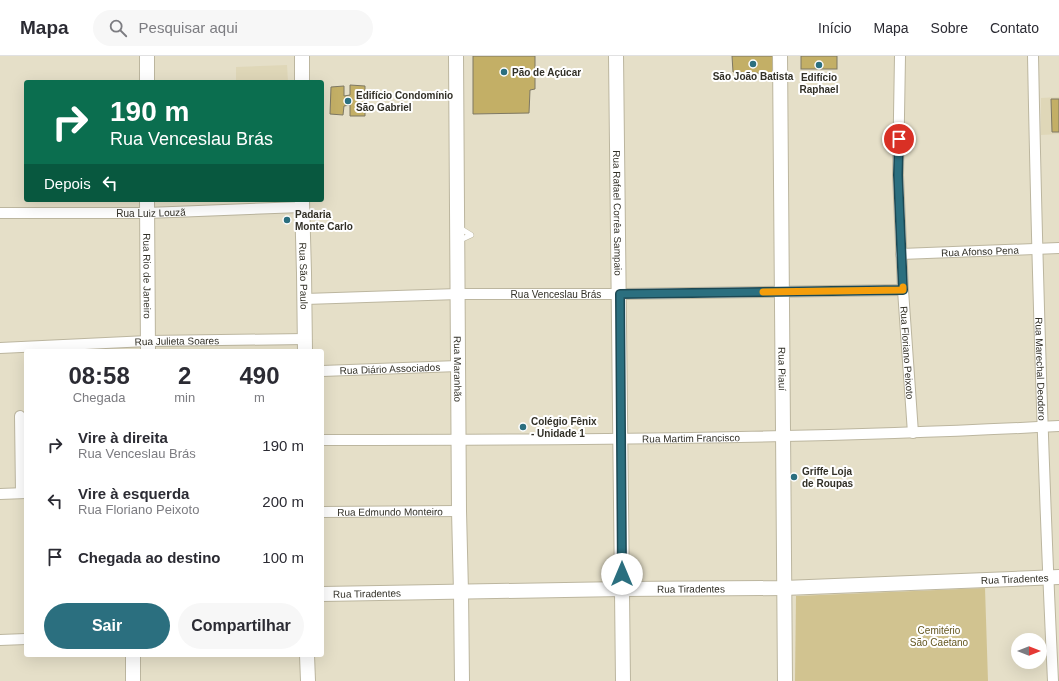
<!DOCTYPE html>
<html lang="pt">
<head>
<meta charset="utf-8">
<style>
	:root { --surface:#fff; --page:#f7f7f7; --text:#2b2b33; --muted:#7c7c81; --line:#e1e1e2; --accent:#2b6f7f }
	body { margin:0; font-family:Helvetica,sans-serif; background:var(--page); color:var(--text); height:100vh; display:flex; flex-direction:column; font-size:15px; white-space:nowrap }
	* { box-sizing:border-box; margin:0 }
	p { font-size:13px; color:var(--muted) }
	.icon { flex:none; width:22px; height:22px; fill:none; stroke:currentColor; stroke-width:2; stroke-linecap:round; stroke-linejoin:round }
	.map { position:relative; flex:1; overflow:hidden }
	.side { position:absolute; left:24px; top:293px; width:300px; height:308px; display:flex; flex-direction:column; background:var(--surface); border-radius:4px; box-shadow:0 4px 16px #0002 }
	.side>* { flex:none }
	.hud { position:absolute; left:24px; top:24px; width:300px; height:122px; border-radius:4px; box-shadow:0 4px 16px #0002; background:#0b6e4f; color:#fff; overflow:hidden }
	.needle { width:26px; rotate:90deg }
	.controls { position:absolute; left:1011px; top:577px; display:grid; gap:8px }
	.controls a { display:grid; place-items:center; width:36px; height:36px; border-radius:50%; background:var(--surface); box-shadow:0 4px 16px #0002; font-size:20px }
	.pin { position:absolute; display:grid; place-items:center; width:34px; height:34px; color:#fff; margin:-17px; border:2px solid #fff; border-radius:50%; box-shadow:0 1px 4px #0007 }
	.me { position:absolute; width:44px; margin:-22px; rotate:0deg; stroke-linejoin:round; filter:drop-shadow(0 0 3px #0008) }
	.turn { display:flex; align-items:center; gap:14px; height:84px; padding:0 20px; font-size:18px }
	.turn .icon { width:52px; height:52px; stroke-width:2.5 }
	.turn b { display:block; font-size:28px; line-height:34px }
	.then { display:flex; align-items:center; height:38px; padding:0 20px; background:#0003; gap:8px; font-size:15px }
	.eta { display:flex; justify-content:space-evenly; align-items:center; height:68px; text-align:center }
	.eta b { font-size:24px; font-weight:800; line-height:28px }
	.cta { display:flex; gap:8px; margin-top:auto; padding:8px 20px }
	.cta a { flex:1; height:46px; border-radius:24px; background:var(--accent); color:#fff; font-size:16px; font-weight:800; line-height:46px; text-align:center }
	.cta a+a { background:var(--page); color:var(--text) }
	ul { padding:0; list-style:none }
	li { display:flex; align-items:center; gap:12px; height:56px; padding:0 20px }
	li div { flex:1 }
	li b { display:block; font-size:15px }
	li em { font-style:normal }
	header { display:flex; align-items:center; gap:24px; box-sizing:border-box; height:56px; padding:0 20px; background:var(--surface); border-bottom:1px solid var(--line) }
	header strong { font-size:19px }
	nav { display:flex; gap:22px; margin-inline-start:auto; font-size:14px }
	.search { width:280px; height:36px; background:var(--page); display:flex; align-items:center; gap:10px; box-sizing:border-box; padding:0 14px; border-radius:22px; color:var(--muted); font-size:15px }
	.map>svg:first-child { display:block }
	.built { fill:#dfd7b8 }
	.green { fill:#d1c390 }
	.building { fill:#c3af66; stroke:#7e7863 }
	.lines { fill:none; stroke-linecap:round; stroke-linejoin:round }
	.lane-casing { stroke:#bcb69f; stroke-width:6 }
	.street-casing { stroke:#bcb69f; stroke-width:12 }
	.secondary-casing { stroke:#bcb69f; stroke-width:16 }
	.lane { stroke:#fff; stroke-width:5 }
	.street { stroke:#fff; stroke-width:10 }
	.secondary { stroke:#fff; stroke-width:14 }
	.route-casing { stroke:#1c4853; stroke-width:10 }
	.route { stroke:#2b6f7f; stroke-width:7 }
	.slow { stroke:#f59e0b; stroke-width:7 }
	.poi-dot { fill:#2b6f7f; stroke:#fff; stroke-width:1.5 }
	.labels { text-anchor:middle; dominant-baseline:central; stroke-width:4; stroke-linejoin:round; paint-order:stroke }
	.poi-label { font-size:10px; font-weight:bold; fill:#323027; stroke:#fff; text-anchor:start }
	.street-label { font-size:10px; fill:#323027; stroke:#fff }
	.park-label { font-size:10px; fill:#64561f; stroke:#fff }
</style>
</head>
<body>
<header>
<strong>Mapa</strong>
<div class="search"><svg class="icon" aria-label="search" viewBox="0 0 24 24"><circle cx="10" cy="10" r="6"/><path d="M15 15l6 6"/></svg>Pesquisar aqui</div>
<nav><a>Início</a><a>Mapa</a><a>Sobre</a><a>Contato</a></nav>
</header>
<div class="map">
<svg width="1059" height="625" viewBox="0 0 1059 625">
	<rect width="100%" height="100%" fill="#e5dfc8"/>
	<g class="built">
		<polygon points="287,9 288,26 236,26 236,11"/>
		<polygon points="1059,41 1059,78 1041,79 1041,42"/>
	</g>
	<polygon class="green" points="985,532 988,625 795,625 796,540"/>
	<g class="building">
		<polygon points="473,0 535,0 535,33 530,34 529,57 473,58"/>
		<polygon points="732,0 774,0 775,18 733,16"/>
		<rect x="801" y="0" width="36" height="13"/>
		<polygon points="350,29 365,30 365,60 350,60 350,49 344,50 343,59 330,58 331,31 344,30 344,40 350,39"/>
		<polygon points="1051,43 1059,43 1059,76 1052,76"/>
	</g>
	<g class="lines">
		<defs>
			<polyline id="lane" points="458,185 471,179 458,171"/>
			<g id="street">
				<path id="s1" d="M900,0L898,119L903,234L913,377"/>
				<path id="s2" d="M1033,0C1037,208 1043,417 1053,625"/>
				<path id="s3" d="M0,157H147L302,151"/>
				<path id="s4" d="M901,198L1059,192"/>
				<path id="s5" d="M305,243L458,238H620L903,234"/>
				<path id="s6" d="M0,292L148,285L305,283"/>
				<path id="s7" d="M322,315L458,310"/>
				<polyline points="20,360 21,437"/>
				<path id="s8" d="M322,384C568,384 814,383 1059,370"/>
				<polyline points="0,438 26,437"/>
				<path id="s9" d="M322,456L459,455"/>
				<polyline points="0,584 26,583"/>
			</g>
			<g id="secondary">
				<polyline points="147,0 147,26"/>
				<polyline points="302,0 302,26"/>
				<path id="s10" d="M456,0L459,455L461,536L462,625"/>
				<path id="s11" d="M616,0L623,625"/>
				<path id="s12" d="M780,0L785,625"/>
				<path id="s13" d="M147,144L148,295"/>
				<path id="s14" d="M302,144L304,217L305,295"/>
				<path id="s15" d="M322,538L622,533L784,532L1059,521"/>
				<polyline points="133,599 133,625"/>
				<polyline points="307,599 308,625"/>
			</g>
		</defs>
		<use href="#lane" class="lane-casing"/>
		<use href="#street" class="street-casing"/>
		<use href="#secondary" class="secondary-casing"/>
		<use href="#lane" class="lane"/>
		<use href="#street" class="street"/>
		<use href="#secondary" class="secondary"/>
	</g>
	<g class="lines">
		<defs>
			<polyline id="route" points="622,518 620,238 903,234 898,119 899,83"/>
		</defs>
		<use href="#route" class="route-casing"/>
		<use href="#route" class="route"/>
		<polyline class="slow" points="763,236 903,234 903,231"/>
	</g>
	<g class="poi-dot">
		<circle cx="753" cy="8" r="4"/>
		<circle cx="819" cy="9" r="4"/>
		<circle cx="504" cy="16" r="4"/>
		<circle cx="348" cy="45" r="4"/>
		<circle cx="287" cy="164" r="4"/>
		<circle cx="523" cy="371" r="4"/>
		<circle cx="794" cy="421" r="4"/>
	</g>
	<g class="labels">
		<g class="poi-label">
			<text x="512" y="16">Pão de Açúcar</text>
			<text x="753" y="20" text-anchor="middle">São João Batista</text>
			<text x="819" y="21" text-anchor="middle">Edifício<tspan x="819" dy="12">Raphael</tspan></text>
			<text x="356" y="39">Edifício Condomínio<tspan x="356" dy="12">São Gabriel</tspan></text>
			<text x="295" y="158">Padaria<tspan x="295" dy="12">Monte Carlo</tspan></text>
			<text x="531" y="365">Colégio Fênix<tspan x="531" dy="12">- Unidade 1</tspan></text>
			<text x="802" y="415">Griffe Loja<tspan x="802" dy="12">de Roupas</tspan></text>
		</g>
		<g class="street-label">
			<text stroke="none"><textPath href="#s3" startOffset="151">Rua Luiz Louzã</textPath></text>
			<text stroke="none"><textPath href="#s11" startOffset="157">Rua Rafael Corrêa Sampaio</textPath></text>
			<text stroke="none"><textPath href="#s4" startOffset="79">Rua Afonso Pena</textPath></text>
			<text stroke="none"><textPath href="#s14" startOffset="76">Rua São Paulo</textPath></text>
			<text stroke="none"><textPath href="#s13" startOffset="76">Rua Rio de Janeiro</textPath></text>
			<text stroke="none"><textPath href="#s5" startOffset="251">Rua Venceslau Brás</textPath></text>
			<text stroke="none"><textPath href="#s6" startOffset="177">Rua Julieta Soares</textPath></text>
			<text stroke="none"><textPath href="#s1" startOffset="297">Rua Floriano Peixoto</textPath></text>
			<text stroke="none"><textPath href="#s7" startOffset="68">Rua Diário Associados</textPath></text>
			<text stroke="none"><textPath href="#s12" startOffset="313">Rua Piauí</textPath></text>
			<text stroke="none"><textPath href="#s10" startOffset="313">Rua Maranhão</textPath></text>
			<text stroke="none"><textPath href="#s2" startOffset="313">Rua Marechal Deodoro</textPath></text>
			<text stroke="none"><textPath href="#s8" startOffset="369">Rua Martim Francisco</textPath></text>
			<text stroke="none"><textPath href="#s9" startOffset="68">Rua Edmundo Monteiro</textPath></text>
			<text stroke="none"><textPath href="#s15" startOffset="693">Rua Tiradentes</textPath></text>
			<text stroke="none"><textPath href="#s15" startOffset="369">Rua Tiradentes</textPath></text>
			<text stroke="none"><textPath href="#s15" startOffset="45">Rua Tiradentes</textPath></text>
		</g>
		<g class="park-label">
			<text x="939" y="574">Cemitério<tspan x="939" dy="12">São Caetano</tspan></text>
		</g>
	</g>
</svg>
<div class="controls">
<a><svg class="needle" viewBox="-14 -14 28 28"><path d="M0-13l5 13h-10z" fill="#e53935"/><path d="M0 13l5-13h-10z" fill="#7c7c81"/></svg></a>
</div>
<div class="pin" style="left:899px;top:83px;background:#d93025"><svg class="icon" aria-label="arrive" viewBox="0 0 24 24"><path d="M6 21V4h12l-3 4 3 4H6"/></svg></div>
<svg class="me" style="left:622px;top:518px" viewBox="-20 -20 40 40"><circle r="19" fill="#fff"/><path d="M0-13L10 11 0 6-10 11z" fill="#2b6f7f"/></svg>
<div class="hud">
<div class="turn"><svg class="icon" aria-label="right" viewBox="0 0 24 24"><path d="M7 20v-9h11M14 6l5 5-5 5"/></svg><div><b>190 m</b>Rua Venceslau Brás</div></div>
<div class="then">Depois<svg class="icon" aria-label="left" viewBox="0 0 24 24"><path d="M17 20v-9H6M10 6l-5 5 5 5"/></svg></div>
</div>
<section class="side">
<div class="eta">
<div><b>08:58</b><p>Chegada</p></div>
<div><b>2</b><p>min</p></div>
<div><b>490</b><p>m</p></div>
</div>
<ul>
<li><svg class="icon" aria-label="right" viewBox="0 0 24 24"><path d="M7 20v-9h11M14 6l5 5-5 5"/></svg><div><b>Vire à direita</b><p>Rua Venceslau Brás</p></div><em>190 m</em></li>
<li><svg class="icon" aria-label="left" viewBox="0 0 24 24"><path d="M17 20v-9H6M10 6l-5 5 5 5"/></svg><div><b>Vire à esquerda</b><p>Rua Floriano Peixoto</p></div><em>200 m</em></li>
<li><svg class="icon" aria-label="arrive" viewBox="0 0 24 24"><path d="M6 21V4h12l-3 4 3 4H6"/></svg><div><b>Chegada ao destino</b></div><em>100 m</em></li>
</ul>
<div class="cta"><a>Sair</a><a>Compartilhar</a></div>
</section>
</div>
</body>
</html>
